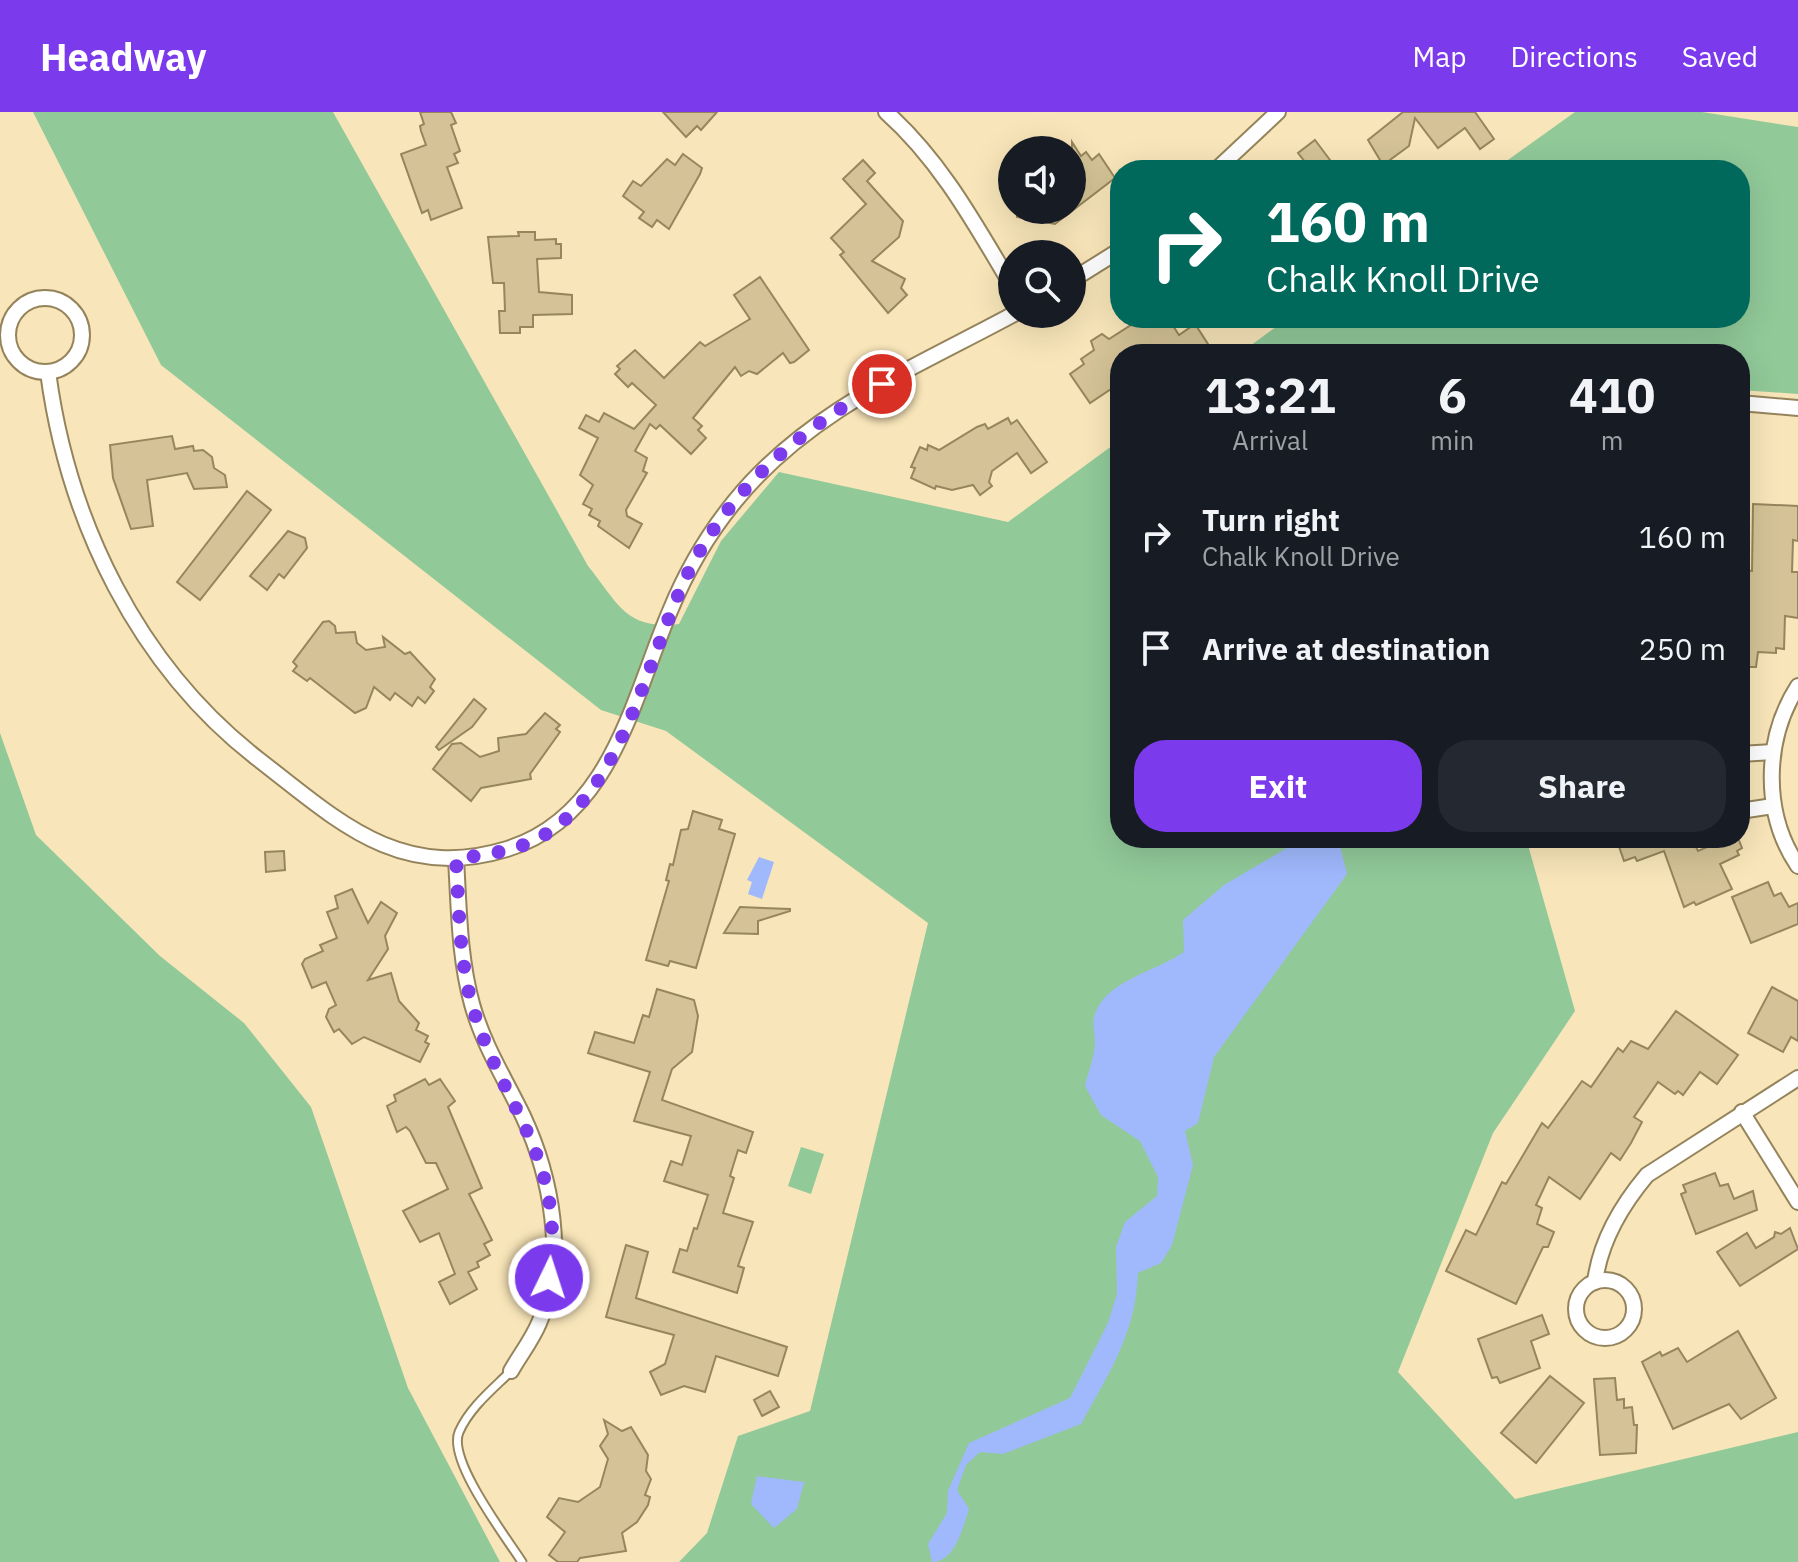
<!DOCTYPE html>
<html lang="en">
<head>
<meta charset="utf-8">
<style>
	:root { --surface:#171b24; --page:#242831; --text:#f1f3f6; --muted:#9ea1a6; --accent:#7c3aed }
	body { margin:0; font-family:"IBM Plex Sans",sans-serif; background:var(--page); color:var(--text); height:100vh; display:flex; flex-direction:column; font-size:30px; white-space:nowrap }
	* { box-sizing:border-box; margin:0 }
	p { font-size:26px; color:var(--muted) }
	.icon { flex:none; width:44px; height:44px; fill:none; stroke:currentColor; stroke-width:2; stroke-linecap:round; stroke-linejoin:round }
	.map { position:relative; flex:1; overflow:hidden }
	.side { position:absolute; left:1110px; top:232px; width:640px; height:504px; display:flex; flex-direction:column; background:var(--surface); border-radius:32px; box-shadow:0 8px 32px #0002 }
	.side>* { flex:none }
	.guide { position:absolute; left:1110px; top:48px; width:640px; height:168px; border-radius:32px; box-shadow:0 8px 32px #0002; background:#00695c; color:#fff; overflow:hidden }
	.tools { position:absolute; left:998px; top:24px; display:grid; gap:16px }
	.tools a { display:grid; place-items:center; width:88px; height:88px; border-radius:50%; background:var(--surface); box-shadow:0 8px 32px #0002; font-size:40px }
	.pin { position:absolute; display:grid; place-items:center; width:68px; height:68px; color:#fff; margin:-34px; border:4px solid #fff; border-radius:50%; box-shadow:0 2px 8px #0007 }
	.me { position:absolute; width:88px; margin:-44px; rotate:4deg; stroke-linejoin:round; filter:drop-shadow(0 0 6px #0008) }
	.turn { display:flex; align-items:center; gap:28px; height:168px; padding:0 24px; font-size:36px }
	.turn .icon { width:104px; height:104px; stroke-width:2.5 }
	.turn b { display:block; font-size:56px; line-height:68px }
	.eta { display:flex; justify-content:space-evenly; align-items:center; height:136px; text-align:center }
	.eta b { font-size:48px; font-weight:700; line-height:56px }
	.cta { display:flex; gap:16px; margin-top:auto; padding:16px 24px }
	.cta a { flex:1; height:92px; border-radius:32px; background:var(--accent); color:#fff; font-size:32px; font-weight:700; line-height:92px; text-align:center }
	.cta a+a { background:var(--page); color:var(--text) }
	ul { padding:0; list-style:none }
	li { display:flex; align-items:center; gap:24px; height:112px; padding:0 24px }
	li div { flex:1 }
	li b { display:block; font-size:30px }
	li em { font-style:normal }
	header { display:flex; align-items:center; gap:48px; box-sizing:border-box; height:112px; padding:0 40px; background:var(--accent); color:#fff }
	header strong { font-size:38px }
	nav { display:flex; gap:44px; margin-inline-start:auto; font-size:28px }
	.map>svg:first-child { display:block }
	.green { fill:#91c999 }
	.water { fill:#a0b9fd }
	.building { fill:#d5c397; stroke:#97865d; stroke-width:2 }
	.lines { fill:none; stroke-linecap:round; stroke-linejoin:round }
	.lane-casing { stroke:#95845b; stroke-width:11 }
	.street-casing { stroke:#95845b; stroke-width:18 }
	.lane { stroke:#fff; stroke-width:7 }
	.street { stroke:#fff; stroke-width:14 }
	.route { stroke:#7c3aed; stroke-width:14; stroke-dasharray:0 25.2 }
</style>
</head>
<body>
<header>
<strong>Headway</strong>
<nav><a>Map</a><a>Directions</a><a>Saved</a></nav>
</header>
<div class="map">
<svg width="1798" height="1450" viewBox="0 0 1798 1450">
	<rect width="100%" height="100%" fill="#f8e5b9"/>
	<g class="green">
		<path d="M33,0H333L588,454C619,492 625,518 679,512L721,429L779,360L1008,410L1120,328V726H1526L1575,899L1493,1021L1398,1260L1515,1387L1798,1320V1450H679L707,1421L738,1324L810,1299L928,811L666,619L601,598L161,253Z"/>
		<polygon points="1575,0 1702,0 1798,15 1798,282 1740,278 1740,242 1239,242 1288,206 1740,206 1740,58 1494,58"/>
		<polygon points="0,621 36,723 160,844 244,911 311,995 408,1276 500,1450 0,1450"/>
		<polygon points="801,1035 824,1042 811,1082 788,1074"/>
	</g>
	<g class="water">
		<path d="M1304,726H1338L1347,762L1214,945L1198,1011L1185,1019L1193,1053L1172,1133L1161,1151L1138,1161C1136,1221 1109,1261 1081,1312L1003,1342L980,1340L966,1353L957,1378L969,1397C963,1415 955,1450 932,1450L928,1432L947,1401L948,1379L969,1331L1070,1286L1108,1211L1117,1182L1116,1135L1125,1110L1157,1084L1158,1065L1140,1029L1101,1003L1085,974C1088,960 1095,944 1095,930C1095,922 1092,913 1094,905C1104,868 1156,860 1184,840L1183,808L1224,773Z"/>
		<polygon points="759,745 774,750 762,787 748,782 752,770 747,768"/>
		<polygon points="757,1364 804,1370 797,1397 774,1416 751,1392"/>
	</g>
	<g class="building">
		<polygon points="420,0 451,0 456,11 451,13 460,39 454,42 458,51 447,55 462,96 431,108 428,98 422,101 401,42 426,33 421,19 420,14 424,12"/>
		<polygon points="663,0 717,0 701,18 697,14 686,25"/>
		<polygon points="1403,0 1475,0 1494,27 1480,37 1465,16 1438,36 1415,6 1409,34 1383,53 1368,28"/>
		<polygon points="1315,28 1333,52 1325,58 1297,58 1305,50 1298,41"/>
		<polygon points="1072,30 1081,44 1086,40 1092,48 1099,42 1115,66 1055,112 1017,105 1018,98 1072,98"/>
		<polygon points="683,42 702,56 700,62 669,117 657,108 652,115 639,106 644,100 623,84 633,69 641,74 667,47 675,53"/>
		<polygon points="863,48 875,61 867,69 903,109 899,125 872,149 905,167 901,176 907,183 888,201 840,143 844,140 831,126 866,92 843,67"/>
		<polygon points="518,120 535,120 535,128 556,127 556,132 561,132 561,146 537,147 539,180 572,183 572,202 533,203 533,215 520,215 520,221 500,221 499,199 505,199 504,171 493,171 488,125 519,124"/>
		<polygon points="760,165 809,238 794,250 790,251 783,241 757,262 749,259 741,264 735,255 693,306 702,314 698,318 706,326 691,342 660,313 656,317 650,312 635,339 647,346 643,359 647,361 626,398 627,404 642,412 629,436 598,414 600,409 589,403 592,397 583,392 593,373 580,363 598,326 579,316 586,303 599,310 604,301 634,317 656,293 632,271 628,275 615,262 620,257 617,254 635,238 664,266 700,230 705,234 750,207 734,183"/>
		<polygon points="1142,206 1168,206 1179,223 1195,212 1208,232 1194,242 1120,242 1120,271 1090,291 1070,262 1084,252 1081,247 1094,238 1091,229 1102,222 1109,227"/>
		<polygon points="1008,306 1011,312 1017,308 1047,350 1031,361 1017,341 992,359 989,370 992,374 980,383 973,373 952,378 936,374 935,377 911,366 915,356 911,355 920,335 927,338 928,333 939,338 977,315 985,312 988,317"/>
		<polygon points="172,324 175,337 193,334 194,339 203,338 212,345 214,356 225,363 227,375 194,377 187,361 147,368 153,414 131,417 113,366 110,333"/>
		<polygon points="247,379 271,398 200,488 177,470"/>
		<polygon points="1753,392 1798,394 1798,429 1793,428 1792,460 1798,460 1798,506 1785,504 1784,537 1776,536 1776,541 1758,540 1756,555 1740,555 1740,458 1752,459"/>
		<polygon points="288,419 305,426 307,436 284,466 279,462 267,478 250,464"/>
		<polygon points="329,509 335,514 336,521 355,520 357,531 366,538 385,535 383,525 405,542 410,540 435,567 430,575 434,579 425,591 418,585 412,594 395,581 390,588 374,575 366,596 355,601 310,566 307,569 293,559 297,554 293,550 323,510"/>
		<polygon points="474,587 486,597 472,615 439,638 436,635"/>
		<polygon points="545,601 560,613 556,617 560,620 530,662 531,667 481,676 471,689 433,657 452,632 461,631 480,645 499,639 498,626 526,622"/>
		<polygon points="693,699 722,708 719,717 735,722 696,856 670,849 668,854 646,848 669,769 666,768 670,752 673,753 681,718 688,717"/>
		<polygon points="1616,726 1696,726 1693,729 1698,739 1728,726 1738,726 1742,736 1737,739 1739,743 1720,752 1732,777 1696,793 1694,790 1684,795 1664,739 1637,749 1635,745 1624,749"/>
		<polygon points="284,739 285,758 266,760 265,740"/>
		<polygon points="1768,770 1774,784 1781,781 1789,795 1798,791 1798,812 1751,831 1732,785"/>
		<polygon points="352,777 368,811 381,790 397,801 385,824 388,837 368,868 391,861 399,889 419,911 416,918 428,924 425,930 429,932 420,950 364,925 352,932 339,917 334,920 326,905 329,897 336,893 326,870 312,876 302,852 305,847 323,839 320,833 337,826 327,800 338,796 335,784"/>
		<polygon points="740,795 790,797 790,799 758,809 758,822 724,821"/>
		<polygon points="1772,875 1798,889 1798,929 1791,925 1783,940 1748,921"/>
		<polygon points="657,877 694,888 698,904 692,940 672,957 662,988 753,1020 746,1041 738,1038 730,1064 734,1066 723,1101 753,1110 738,1154 744,1156 737,1181 673,1160 680,1137 687,1139 694,1116 697,1117 708,1083 664,1069 671,1049 682,1053 691,1024 634,1009 650,960 588,941 595,920 634,931 643,903 649,905"/>
		<polygon points="1676,899 1738,943 1717,972 1700,960 1683,983 1678,979 1675,982 1658,970 1634,1005 1642,1010 1631,1031 1620,1048 1611,1041 1580,1087 1549,1065 1536,1093 1542,1096 1537,1112 1554,1120 1548,1135 1543,1135 1516,1192 1446,1159 1466,1118 1476,1123 1502,1070 1506,1072 1542,1011 1548,1016 1582,969 1591,975 1618,936 1623,940 1631,929 1648,937"/>
		<polygon points="425,967 429,973 440,967 455,989 448,995 482,1076 469,1082 492,1128 484,1132 490,1143 477,1150 479,1155 468,1160 477,1177 450,1192 439,1170 455,1162 439,1121 420,1130 403,1099 448,1077 436,1051 426,1051 410,1019 406,1015 397,1020 387,994 396,989 394,983"/>
		<polygon points="1715,1061 1720,1074 1728,1072 1734,1087 1753,1079 1757,1098 1696,1122 1681,1082 1686,1080 1683,1073"/>
		<polygon points="1790,1116 1798,1137 1740,1174 1717,1140 1747,1121 1756,1136 1774,1125 1775,1120 1781,1122"/>
		<polygon points="626,1133 648,1140 636,1186 787,1235 778,1264 716,1244 705,1280 684,1274 661,1283 650,1260 665,1252 674,1223 606,1205"/>
		<polygon points="1542,1203 1549,1222 1531,1229 1540,1256 1500,1271 1497,1265 1492,1266 1478,1227"/>
		<polygon points="1738,1219 1776,1286 1741,1307 1729,1292 1673,1317 1642,1250 1660,1240 1662,1244 1678,1236 1687,1250"/>
		<polygon points="1550,1264 1584,1291 1536,1351 1501,1321"/>
		<polygon points="1615,1266 1617,1288 1624,1287 1624,1296 1632,1295 1634,1313 1637,1313 1636,1341 1600,1343 1594,1267"/>
		<polygon points="770,1279 779,1295 762,1304 754,1288"/>
		<polygon points="604,1308 622,1319 631,1315 648,1343 646,1359 651,1367 645,1383 650,1385 648,1393 637,1410 622,1421 626,1439 580,1446 577,1450 558,1450 549,1443 565,1420 547,1405 559,1386 578,1390 600,1375 608,1347 600,1334 608,1322"/>
	</g>
	<g class="lines">
		<defs>
			<path id="lane" d="M511,1259C493,1277 470,1295 459,1320C447,1348 506,1425 522,1450"/>
			<g id="street">
				<path d="M886,0C941,49 975,112 1012,174"/>
				<polyline points="1216,58 1278,0"/>
				<polyline points="1072,168 1120,138"/>
				<circle cx="45" cy="223" r="37"/>
				<path d="M48,260C68,410 138,554 258,647C337,708 399,770 507,737C611,705 632,588 670,499C686,460 708,422 735,389C808,299 914,256 1014,202"/>
				<polyline points="1740,291 1798,296"/>
				<path d="M1798,574C1764,627 1762,701 1798,754"/>
				<polyline points="1740,642 1773,640"/>
				<polyline points="1740,699 1773,694"/>
				<path d="M456,747C459,796 459,845 472,892C483,932 505,967 523,1004C551,1064 568,1148 539,1211C532,1228 520,1243 511,1259"/>
				<polyline points="1742,1000 1798,1090"/>
				<circle cx="1605" cy="1197" r="29"/>
				<path d="M1595,1170C1600,1130 1621,1094 1647,1063L1798,966"/>
			</g>
		</defs>
		<use href="#lane" class="lane-casing"/>
		<use href="#street" class="street-casing"/>
		<use href="#lane" class="lane"/>
		<use href="#street" class="street"/>
	</g>
	<g class="lines">
		<path class="route" d="M549,1166C567,1046 502,996 472,893C459,846 459,796 456,747C482,743 510,740 533,729C628,684 649,528 697,444C741,367 806,314 882,272"/>
	</g>
</svg>
<div class="tools">
<a><svg class="icon" aria-label="sound" viewBox="0 0 24 24"><path d="M4 9h4l5-4v14l-5-4H4zM17 9q2 3 0 6"/></svg></a>
<a><svg class="icon" aria-label="search" viewBox="0 0 24 24"><circle cx="10" cy="10" r="6"/><path d="M15 15l6 6"/></svg></a>
</div>
<div class="pin" style="left:882px;top:272px;background:#d93025"><svg class="icon" aria-label="arrive" viewBox="0 0 24 24"><path d="M6 21V4h12l-3 4 3 4H6"/></svg></div>
<svg class="me" style="left:549px;top:1166px" viewBox="-20 -20 40 40"><circle r="17" fill="#7c3aed" stroke="#fff" stroke-width="3"/><path d="M0-11L8 9 0 5-8 9z" fill="#fff"/></svg>
<div class="guide">
<div class="turn"><svg class="icon" aria-label="right" viewBox="0 0 24 24"><path d="M7 20v-9h11M14 6l5 5-5 5"/></svg><div><b>160 m</b>Chalk Knoll Drive</div></div>
</div>
<section class="side">
<div class="eta">
<div><b>13:21</b><p>Arrival</p></div>
<div><b>6</b><p>min</p></div>
<div><b>410</b><p>m</p></div>
</div>
<ul>
<li><svg class="icon" aria-label="right" viewBox="0 0 24 24"><path d="M7 20v-9h11M14 6l5 5-5 5"/></svg><div><b>Turn right</b><p>Chalk Knoll Drive</p></div><em>160 m</em></li>
<li><svg class="icon" aria-label="arrive" viewBox="0 0 24 24"><path d="M6 21V4h12l-3 4 3 4H6"/></svg><div><b>Arrive at destination</b></div><em>250 m</em></li>
</ul>
<div class="cta"><a>Exit</a><a>Share</a></div>
</section>
</div>
</body>
</html>
